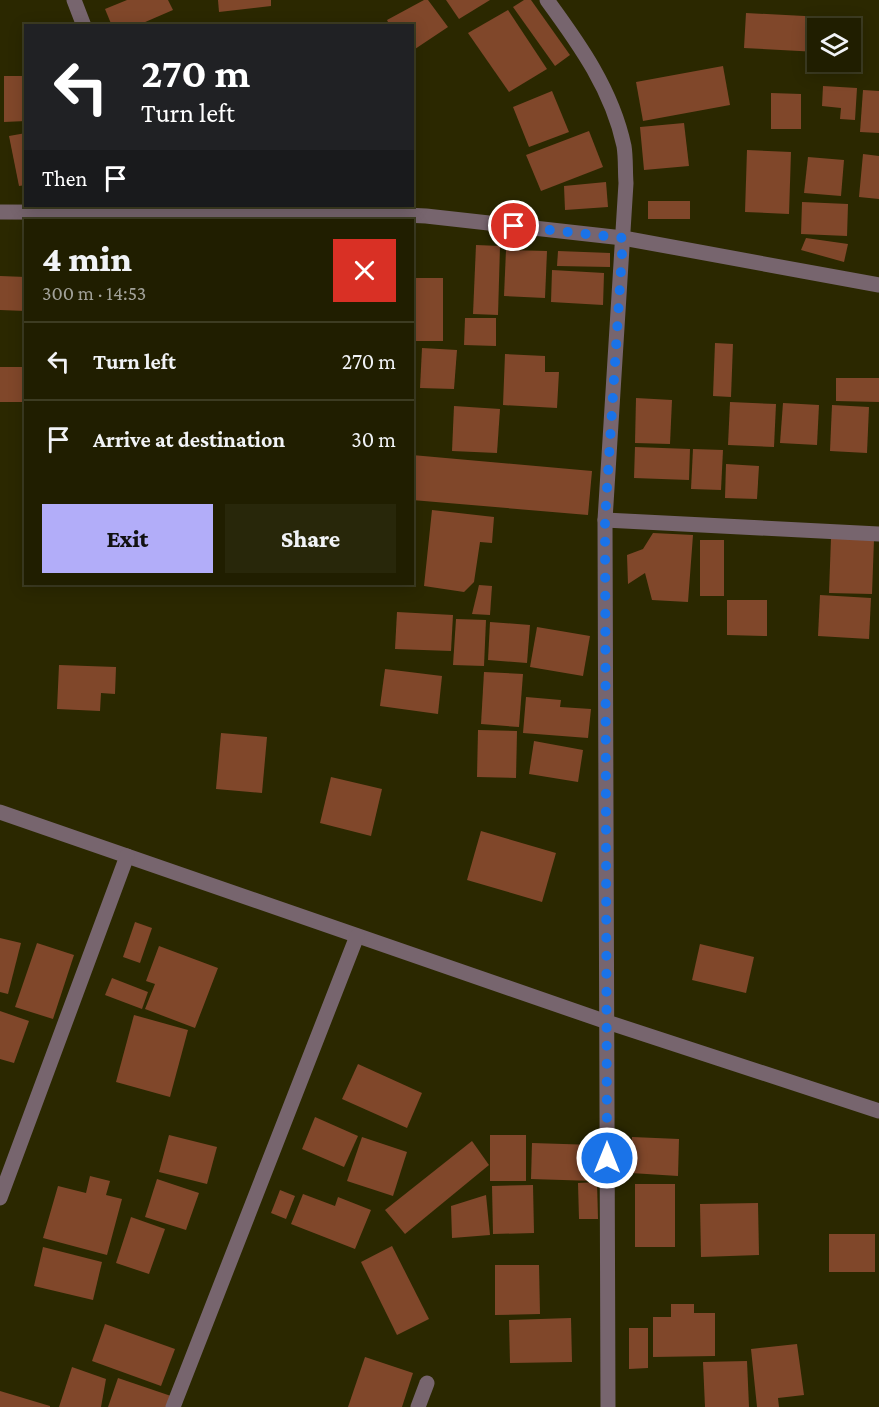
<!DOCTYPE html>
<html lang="en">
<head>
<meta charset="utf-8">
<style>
	:root { --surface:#201e00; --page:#28270a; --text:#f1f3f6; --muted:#a2a299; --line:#3d3c22; --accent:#b2adf9 }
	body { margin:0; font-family:"Crimson Pro",serif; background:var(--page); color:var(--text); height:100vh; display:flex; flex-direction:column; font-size:22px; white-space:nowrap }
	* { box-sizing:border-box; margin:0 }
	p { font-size:20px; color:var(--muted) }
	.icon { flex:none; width:33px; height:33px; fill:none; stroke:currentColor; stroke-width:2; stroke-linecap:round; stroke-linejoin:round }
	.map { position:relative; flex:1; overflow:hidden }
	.sheet { position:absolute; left:24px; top:219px; width:390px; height:366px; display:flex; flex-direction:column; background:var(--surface); border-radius:0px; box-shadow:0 3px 15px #0003,0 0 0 2px var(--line) }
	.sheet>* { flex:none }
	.banner { position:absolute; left:24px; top:24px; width:390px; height:183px; border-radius:0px; box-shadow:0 3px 15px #0003,0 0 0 2px var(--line); background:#202124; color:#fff; overflow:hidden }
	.buttons { position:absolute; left:807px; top:18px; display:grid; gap:12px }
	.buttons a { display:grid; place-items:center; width:54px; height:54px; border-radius:0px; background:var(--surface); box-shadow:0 3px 15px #0003,0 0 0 2px var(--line); font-size:30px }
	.pin { position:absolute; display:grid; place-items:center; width:51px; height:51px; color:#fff; margin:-26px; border:3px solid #fff; border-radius:50%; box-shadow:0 2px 6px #0007 }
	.me { position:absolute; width:66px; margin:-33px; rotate:0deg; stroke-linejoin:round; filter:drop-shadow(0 0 4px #0008) }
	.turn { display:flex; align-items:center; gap:21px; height:126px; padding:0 18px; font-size:27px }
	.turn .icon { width:78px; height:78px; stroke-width:2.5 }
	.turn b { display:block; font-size:42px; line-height:51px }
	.then { display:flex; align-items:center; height:57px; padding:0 18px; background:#0003; gap:12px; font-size:22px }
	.round { display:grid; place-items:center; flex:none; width:63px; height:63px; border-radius:0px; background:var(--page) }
	.overview { display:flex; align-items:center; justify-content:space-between; height:102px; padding:0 18px }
	h1 { font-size:36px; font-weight:800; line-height:45px }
	.action { display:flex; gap:12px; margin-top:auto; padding:12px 18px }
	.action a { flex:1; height:69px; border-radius:0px; background:var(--accent); color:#111; font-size:24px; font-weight:800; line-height:69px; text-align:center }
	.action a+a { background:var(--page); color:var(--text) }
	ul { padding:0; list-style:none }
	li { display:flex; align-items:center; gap:18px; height:78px; padding:0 18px; border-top:2px solid var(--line) }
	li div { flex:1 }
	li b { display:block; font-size:22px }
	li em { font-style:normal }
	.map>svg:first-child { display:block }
	.building { fill:#80472a }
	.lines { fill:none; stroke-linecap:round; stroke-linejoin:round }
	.minor { stroke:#77656e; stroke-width:15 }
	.route { stroke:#1a73e8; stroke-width:10; stroke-dasharray:0 18 }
</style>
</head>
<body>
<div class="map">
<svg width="879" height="1407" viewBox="0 0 879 1407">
	<rect width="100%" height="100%" fill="#2b2800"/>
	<g class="building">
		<polygon points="127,0 168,0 173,10 136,26 112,26 105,9"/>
		<polygon points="218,0 271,0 271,6 219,12"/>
		<polygon points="424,0 428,0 448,27 412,51 412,26 390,26 387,20"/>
		<polygon points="446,0 490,0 459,19"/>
		<polygon points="524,0 531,0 570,55 555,66 513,7"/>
		<polygon points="508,10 547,69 509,92 468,33"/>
		<polygon points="746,13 842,18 841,28 818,28 818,52 744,48"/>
		<polygon points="723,66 730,105 643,121 636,82"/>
		<polygon points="4,76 26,76 26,121 4,122"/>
		<polygon points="823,86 857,88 855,120 840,119 841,108 822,106"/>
		<polygon points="863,90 879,91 879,133 860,132"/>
		<polygon points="552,91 569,132 529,147 513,107"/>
		<polygon points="771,93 801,94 801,129 771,129"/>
		<polygon points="684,123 689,166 644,170 640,127"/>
		<polygon points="589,131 603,167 541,191 526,155"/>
		<polygon points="26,133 26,185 19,186 9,136"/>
		<polygon points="747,150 791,152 789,214 745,212"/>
		<polygon points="863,154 879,156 879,199 859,197"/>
		<polygon points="808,157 844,160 841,196 804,193"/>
		<polygon points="606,182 608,207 565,210 564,186"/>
		<rect x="648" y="201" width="42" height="18"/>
		<polygon points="802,202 848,204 847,236 801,234"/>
		<polygon points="806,238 848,244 844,262 801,250"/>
		<polygon points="476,245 500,246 498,315 473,314"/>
		<polygon points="506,250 547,251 545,298 504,296"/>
		<polygon points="558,251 610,253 610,267 557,266"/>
		<polygon points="552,270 604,273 603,305 551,302"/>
		<polygon points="0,276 26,277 26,311 0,310"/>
		<rect x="412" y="278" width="31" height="63"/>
		<polygon points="465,318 496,318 496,346 464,345"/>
		<polygon points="715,343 733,344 731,397 713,396"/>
		<polygon points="422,348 457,350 454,389 420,388"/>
		<polygon points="505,354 545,356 545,372 559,372 557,408 503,405"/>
		<rect x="0" y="367" width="26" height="35"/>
		<polygon points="836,378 879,378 879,402 836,401"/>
		<polygon points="636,398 672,400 670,444 635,443"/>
		<polygon points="730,402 776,404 774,447 728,445"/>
		<polygon points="783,403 819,405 817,445 780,443"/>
		<polygon points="832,405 869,407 867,453 830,451"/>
		<polygon points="454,406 500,409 497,453 452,451"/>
		<polygon points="635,447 690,449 689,480 634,478"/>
		<polygon points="693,449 723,450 721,490 691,489"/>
		<polygon points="412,455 592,471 588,515 412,500"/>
		<polygon points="726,464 759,466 757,499 725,498"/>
		<polygon points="432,510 494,517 492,543 480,542 474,582 464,592 424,586"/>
		<polygon points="653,533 693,535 688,602 652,600 645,573 628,584 627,555 643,549"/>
		<polygon points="831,538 874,539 872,594 829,593"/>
		<rect x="700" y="540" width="24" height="56"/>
		<polygon points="479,585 492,586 490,615 472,614"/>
		<polygon points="820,595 871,598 869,639 818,636"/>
		<polygon points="727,600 767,600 767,636 727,635"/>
		<polygon points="397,612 453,615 451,651 395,649"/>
		<polygon points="456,619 486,620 484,666 453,665"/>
		<polygon points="490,622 530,625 527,663 488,660"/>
		<polygon points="537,627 590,636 583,676 530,667"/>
		<polygon points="59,665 116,667 115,694 101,693 100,711 57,709"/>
		<polygon points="385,669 442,676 438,714 380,706"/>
		<polygon points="484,672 523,674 519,727 481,724"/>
		<polygon points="526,697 561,700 560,707 591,709 588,738 523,733"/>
		<polygon points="478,730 517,731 516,778 477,777"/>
		<polygon points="221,733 267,737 262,793 216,789"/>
		<polygon points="534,741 583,750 578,782 529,774"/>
		<polygon points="331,777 382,789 371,836 320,823"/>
		<polygon points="481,831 556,853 542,902 467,880"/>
		<polygon points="135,922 152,928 140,963 123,957"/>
		<polygon points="0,938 21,943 8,994 0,992"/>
		<polygon points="37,943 74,955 53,1019 15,1007"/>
		<polygon points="700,944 754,957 746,993 692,980"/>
		<polygon points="159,946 218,968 195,1028 145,1009 155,984 146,981"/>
		<polygon points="112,978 148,992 142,1009 105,995"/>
		<polygon points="0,1011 29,1021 14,1063 0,1059"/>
		<polygon points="134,1015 188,1030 170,1097 116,1082"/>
		<polygon points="358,1064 422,1093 407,1128 342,1099"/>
		<polygon points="315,1117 358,1136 344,1167 302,1149"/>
		<polygon points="169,1135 217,1147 207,1184 159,1172"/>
		<rect x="490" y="1135" width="36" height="46"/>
		<polygon points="362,1137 407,1152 393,1196 347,1181"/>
		<polygon points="632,1137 679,1139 678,1176 631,1173"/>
		<polygon points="472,1141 489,1165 405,1234 385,1210"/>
		<polygon points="532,1143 595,1145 594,1181 531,1179"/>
		<polygon points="90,1176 110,1181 106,1195 122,1199 107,1255 43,1238 58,1186 86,1193"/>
		<polygon points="157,1179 199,1193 186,1230 145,1217"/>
		<polygon points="597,1182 598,1219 579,1219 578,1183"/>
		<rect x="635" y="1184" width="40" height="63"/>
		<polygon points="533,1185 534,1233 493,1234 492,1186"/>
		<polygon points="280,1190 295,1196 286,1219 271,1213"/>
		<polygon points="303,1194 335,1206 338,1197 371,1210 355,1249 291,1224"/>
		<polygon points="486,1195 490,1235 452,1238 451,1206"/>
		<polygon points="758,1203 759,1255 701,1257 700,1204"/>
		<polygon points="131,1217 165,1229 149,1274 116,1263"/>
		<rect x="829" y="1234" width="46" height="38"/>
		<polygon points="392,1246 429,1319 397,1335 361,1262"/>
		<polygon points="43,1247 102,1262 93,1300 34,1286"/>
		<polygon points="495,1265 539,1265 540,1314 495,1315"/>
		<polygon points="671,1304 694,1304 694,1313 715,1313 715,1356 653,1357 653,1317 671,1317"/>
		<polygon points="571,1318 572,1362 510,1363 509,1320"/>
		<polygon points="105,1324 175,1349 161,1386 92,1361"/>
		<polygon points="629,1328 648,1328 648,1368 629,1369"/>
		<polygon points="797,1344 804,1395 778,1398 779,1407 757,1407 751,1349"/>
		<polygon points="365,1357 413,1373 402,1407 348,1407"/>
		<polygon points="747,1361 749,1407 705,1407 703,1362"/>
		<polygon points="72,1367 106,1379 101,1407 59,1407"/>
		<polygon points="118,1378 171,1396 168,1407 108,1407"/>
		<polygon points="0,1391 50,1406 50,1407 0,1407"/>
	</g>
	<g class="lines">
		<g class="minor">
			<polyline points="74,0 84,26"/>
			<path d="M547,0C580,45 612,90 624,146C626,158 625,171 626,183L605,520L608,1407"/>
			<polyline points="0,212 362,213 426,216 623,238 879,285"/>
			<polyline points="605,520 879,534"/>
			<polyline points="0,812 607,1022 879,1111"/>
			<polyline points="0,1198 127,856"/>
			<polyline points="173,1407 357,936"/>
			<polyline points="418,1407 427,1383"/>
		</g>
	</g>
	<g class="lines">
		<polyline class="route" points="514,226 623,238 605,520 607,1158"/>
	</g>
</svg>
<div class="buttons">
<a><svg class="icon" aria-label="layers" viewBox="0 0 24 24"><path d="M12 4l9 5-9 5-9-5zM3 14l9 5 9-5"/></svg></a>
</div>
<div class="pin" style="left:514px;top:226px;background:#d93025"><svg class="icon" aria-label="arrive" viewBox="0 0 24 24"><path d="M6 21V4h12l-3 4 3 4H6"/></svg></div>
<svg class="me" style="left:607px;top:1158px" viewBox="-20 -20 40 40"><circle r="17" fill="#1a73e8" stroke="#fff" stroke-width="3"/><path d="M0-11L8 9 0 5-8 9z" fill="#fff"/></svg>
<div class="banner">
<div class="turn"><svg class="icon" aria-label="left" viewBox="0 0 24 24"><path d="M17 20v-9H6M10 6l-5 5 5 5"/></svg><div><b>270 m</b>Turn left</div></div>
<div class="then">Then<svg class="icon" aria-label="arrive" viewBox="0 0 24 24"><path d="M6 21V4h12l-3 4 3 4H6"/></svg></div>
</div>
<section class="sheet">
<div class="overview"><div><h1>4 min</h1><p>300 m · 14:53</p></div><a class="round" style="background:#d93025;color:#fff"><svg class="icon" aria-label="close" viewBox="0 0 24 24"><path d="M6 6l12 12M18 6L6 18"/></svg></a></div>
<ul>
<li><svg class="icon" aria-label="left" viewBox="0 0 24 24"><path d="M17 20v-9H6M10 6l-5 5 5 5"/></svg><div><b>Turn left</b></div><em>270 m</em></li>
<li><svg class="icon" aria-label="arrive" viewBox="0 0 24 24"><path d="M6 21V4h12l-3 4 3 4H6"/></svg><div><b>Arrive at destination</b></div><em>30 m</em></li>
</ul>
<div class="action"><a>Exit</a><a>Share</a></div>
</section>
</div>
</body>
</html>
